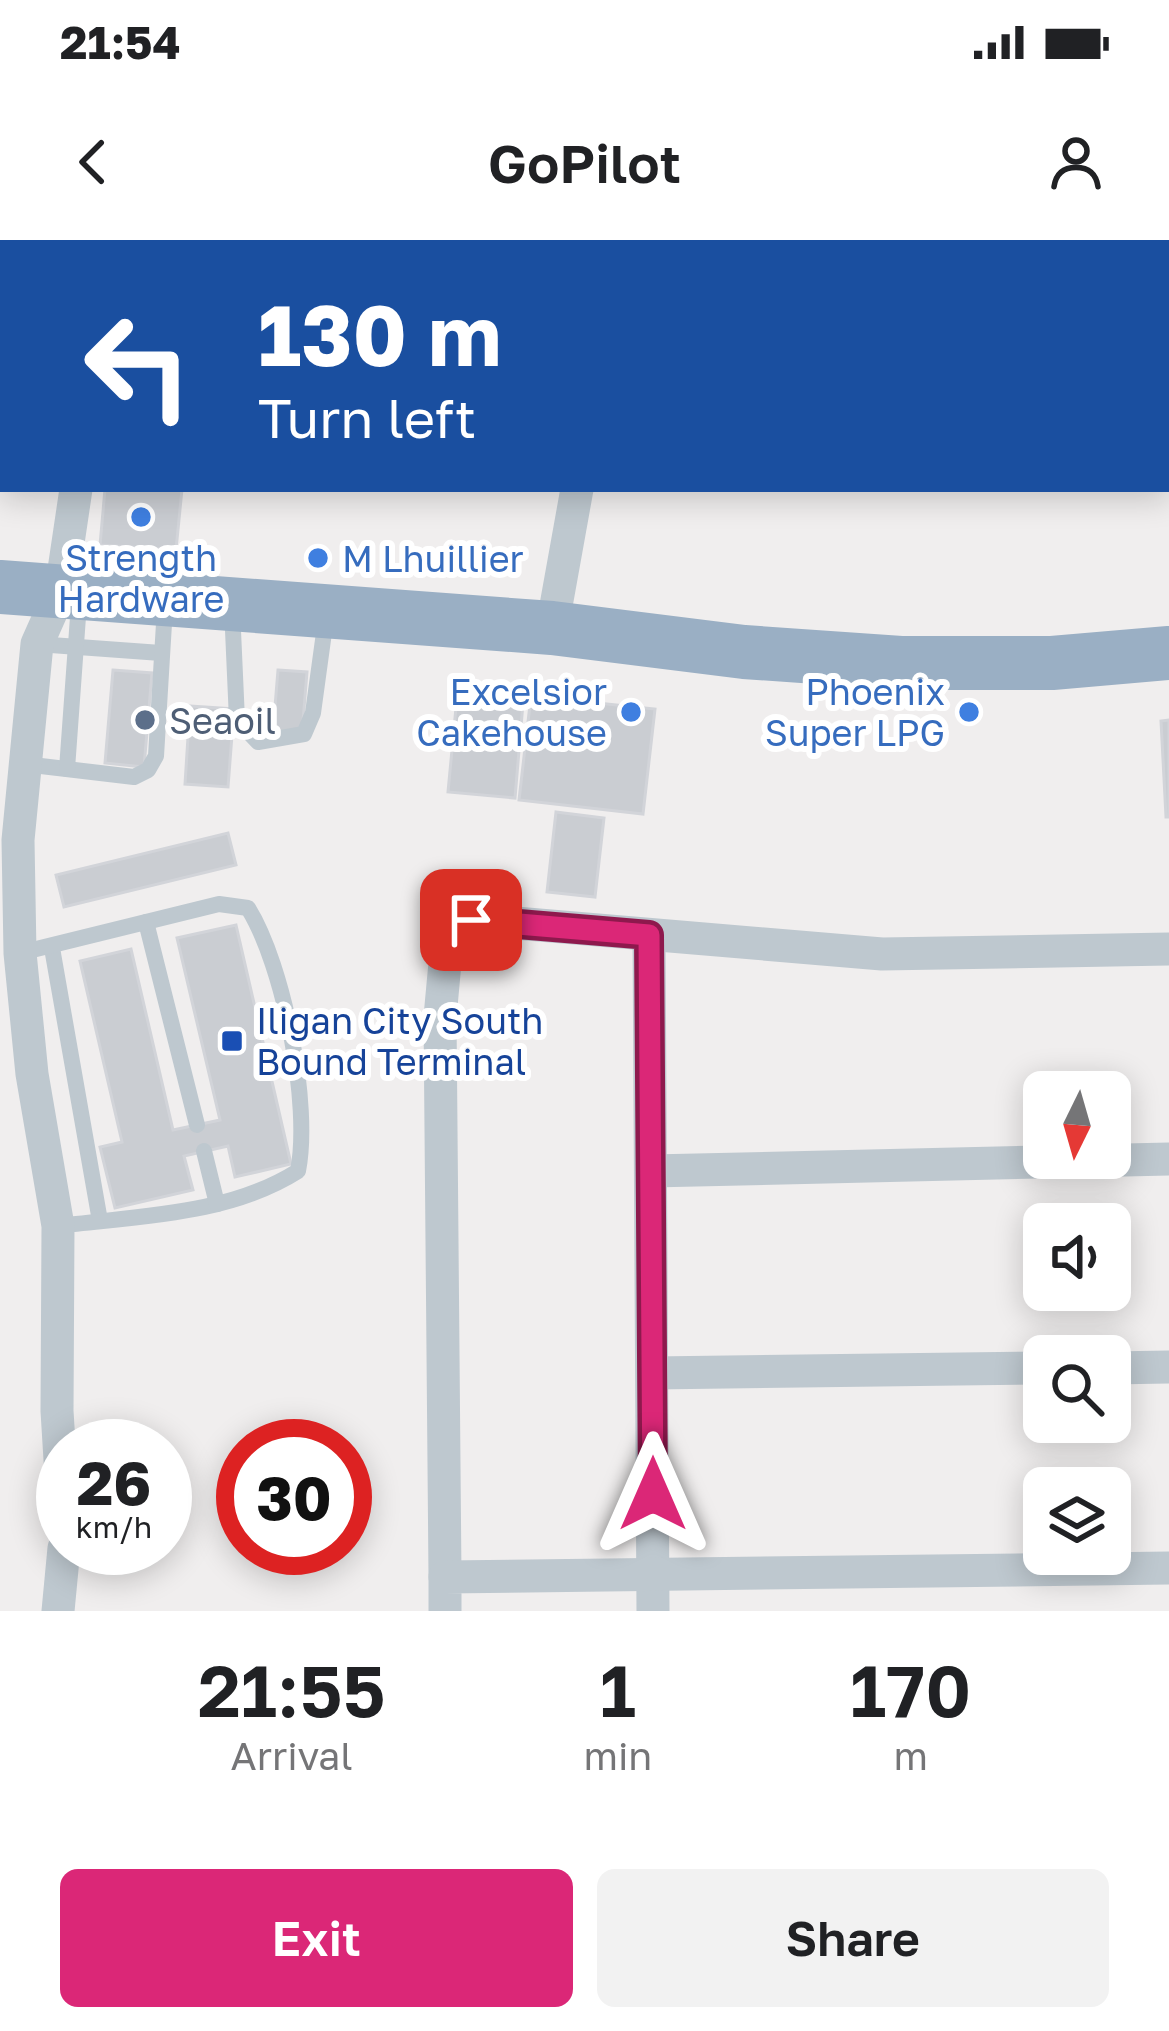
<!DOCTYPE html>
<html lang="en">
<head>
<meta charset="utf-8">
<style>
	:root { --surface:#fff; --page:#f2f2f2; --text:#202124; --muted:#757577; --accent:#db2777 }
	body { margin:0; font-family:"Golos Text",sans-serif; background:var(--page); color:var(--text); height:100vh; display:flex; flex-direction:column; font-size:45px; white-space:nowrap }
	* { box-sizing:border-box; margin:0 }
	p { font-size:39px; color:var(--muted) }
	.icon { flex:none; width:66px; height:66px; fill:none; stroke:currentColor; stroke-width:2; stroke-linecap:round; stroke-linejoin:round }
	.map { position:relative; height:1371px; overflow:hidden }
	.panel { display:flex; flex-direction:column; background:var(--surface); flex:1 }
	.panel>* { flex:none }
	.top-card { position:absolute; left:0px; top:0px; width:1170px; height:252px; box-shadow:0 6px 30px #0003; background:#1a4fa0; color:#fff; overflow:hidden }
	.needle { width:78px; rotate:185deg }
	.controls { position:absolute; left:1023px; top:831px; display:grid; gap:24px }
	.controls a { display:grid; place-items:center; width:108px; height:108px; border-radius:18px; background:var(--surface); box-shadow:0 6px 30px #0003; font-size:60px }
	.speed { position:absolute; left:36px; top:1179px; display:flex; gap:24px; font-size:60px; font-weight:700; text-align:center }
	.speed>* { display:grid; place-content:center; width:156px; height:156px; border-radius:50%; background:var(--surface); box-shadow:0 6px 30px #0003; line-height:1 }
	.speed small { font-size:30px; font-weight:400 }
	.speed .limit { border:18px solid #d22; background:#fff; color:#111 }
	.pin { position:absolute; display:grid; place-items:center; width:102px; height:102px; color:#fff; margin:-51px; border-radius:24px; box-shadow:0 6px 18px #0006 }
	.me { position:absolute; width:132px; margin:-66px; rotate:0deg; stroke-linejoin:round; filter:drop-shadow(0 0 9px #0008) }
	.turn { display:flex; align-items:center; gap:42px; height:252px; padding:0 60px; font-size:54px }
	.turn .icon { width:156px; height:156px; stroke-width:2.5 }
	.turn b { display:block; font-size:84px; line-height:102px }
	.eta { display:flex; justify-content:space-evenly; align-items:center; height:204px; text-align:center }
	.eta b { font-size:72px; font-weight:600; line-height:84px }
	.action { display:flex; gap:24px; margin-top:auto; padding:24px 60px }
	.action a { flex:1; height:138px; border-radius:18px; background:var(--accent); color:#fff; font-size:48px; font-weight:600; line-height:138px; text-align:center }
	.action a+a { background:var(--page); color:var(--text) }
	.status { display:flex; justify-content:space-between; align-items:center; height:84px; padding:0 60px; background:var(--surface); direction:ltr }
	.status svg { height:33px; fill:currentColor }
	header { display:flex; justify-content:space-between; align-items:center; height:156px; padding:0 60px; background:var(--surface); font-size:54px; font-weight:600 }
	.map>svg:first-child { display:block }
	.building { fill:#cacdd2; stroke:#d2d4d9; stroke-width:3 }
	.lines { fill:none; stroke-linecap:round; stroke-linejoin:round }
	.service { stroke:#bec8cf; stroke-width:16 }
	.minor { stroke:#bec8cf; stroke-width:33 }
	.trunk { stroke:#9aafc4; stroke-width:54 }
	.route-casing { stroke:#8e194d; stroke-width:30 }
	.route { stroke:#db2777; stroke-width:21 }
	.shop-dot { fill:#3f7fe0; stroke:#fff; stroke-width:4.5 }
	.service-dot { fill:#5c6f8a; stroke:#fff; stroke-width:4.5 }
	.transit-dot { fill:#1a4fb4; stroke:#fff; stroke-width:4.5 }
	.labels { text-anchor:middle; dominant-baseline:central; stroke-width:12; stroke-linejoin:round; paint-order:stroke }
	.shop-label { font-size:36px; fill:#366cbe; stroke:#fff; text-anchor:end }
	.service-label { font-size:36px; fill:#4e5e75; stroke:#fff; text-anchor:start }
	.transit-label { font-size:36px; fill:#164399; stroke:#fff; text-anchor:start }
</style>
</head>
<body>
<div class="status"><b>21:54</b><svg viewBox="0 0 49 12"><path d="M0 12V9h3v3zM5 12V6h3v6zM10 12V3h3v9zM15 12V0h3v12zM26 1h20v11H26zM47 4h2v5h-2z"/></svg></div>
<header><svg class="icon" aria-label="back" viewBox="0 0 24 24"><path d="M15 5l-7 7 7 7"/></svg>GoPilot<svg class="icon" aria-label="person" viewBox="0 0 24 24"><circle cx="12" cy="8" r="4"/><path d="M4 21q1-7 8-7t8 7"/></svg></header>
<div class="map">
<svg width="1169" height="1371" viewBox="0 0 1169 1371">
	<rect width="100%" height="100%" fill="#f0eeee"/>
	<g class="building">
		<polygon points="105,249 182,249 176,310 100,305"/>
		<polygon points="113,430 152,433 144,527 105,523"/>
		<polygon points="278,430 307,432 302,493 273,491"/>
		<polygon points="531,456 655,469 643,574 519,560"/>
		<polygon points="457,457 523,463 515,558 448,552"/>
		<polygon points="190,466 234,469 228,547 185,544"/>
		<polygon points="1169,480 1169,577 1166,577 1161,481"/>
		<polygon points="556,572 604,578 595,657 547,652"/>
		<polygon points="228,593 236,625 64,667 56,635"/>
		<polygon points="236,685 291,924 235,937 228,906 184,916 193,950 115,968 100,907 122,902 80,721 131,709 173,890 220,880 177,698"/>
	</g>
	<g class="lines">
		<g class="service">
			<polyline points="232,368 237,480 258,502 304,494 313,473 326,378"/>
			<polyline points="37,404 161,413"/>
			<polyline points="24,524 134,537 148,530 156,516 165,367"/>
			<polyline points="67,529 79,363"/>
			<polyline points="146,682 197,885"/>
			<polyline points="52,708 100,981"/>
			<path d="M20,713L219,664L248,668C284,726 311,865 298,931C229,975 138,976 58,986"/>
			<polyline points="204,911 217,964"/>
		</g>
		<g class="minor">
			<polyline points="112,3 113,0"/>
			<polyline points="621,3 622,0"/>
			<polyline points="552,388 577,249"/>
			<polyline points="649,695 653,1371"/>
			<polyline points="651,931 1169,919"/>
			<polyline points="1110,1128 1169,1127"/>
			<polyline points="653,1133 1044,1128"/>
			<polyline points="63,1268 57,1171 58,986 32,834 20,713 18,600 37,404 61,350 76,249"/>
			<polyline points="445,1337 440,777 447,701 458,686 492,681 882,714 1169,709"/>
			<polyline points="58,1371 64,1308"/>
			<polyline points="445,1371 445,1337 1169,1328"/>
		</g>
		<polyline class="trunk" points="0,347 552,388 744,412 901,423 1052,423 1169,413"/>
	</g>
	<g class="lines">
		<defs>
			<polyline id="route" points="471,680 649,695 653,1254"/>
		</defs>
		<use href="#route" class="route-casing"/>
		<use href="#route" class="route"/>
	</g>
	<g class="shop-dot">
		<circle cx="141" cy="277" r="12"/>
		<circle cx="318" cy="318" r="12"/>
		<circle cx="631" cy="472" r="12"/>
		<circle cx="969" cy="472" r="12"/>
	</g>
	<circle class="service-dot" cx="145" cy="480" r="12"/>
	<rect class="transit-dot" x="220" y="789" width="24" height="24" rx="6"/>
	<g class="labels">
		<g class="shop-label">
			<text x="141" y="317" text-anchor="middle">Strength<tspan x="141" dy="41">Hardware</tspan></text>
			<text x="342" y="318" text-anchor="start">M Lhuillier</text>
			<text x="607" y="451">Excelsior<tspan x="607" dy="41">Cakehouse</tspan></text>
			<text x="945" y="451">Phoenix<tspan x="945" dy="41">Super LPG</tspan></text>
		</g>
		<g class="service-label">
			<text x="169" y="480">Seaoil</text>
		</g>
		<g class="transit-label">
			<text x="256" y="780">Iligan City South<tspan x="256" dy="41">Bound Terminal</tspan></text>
		</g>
	</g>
</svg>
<div class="controls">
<a><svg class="needle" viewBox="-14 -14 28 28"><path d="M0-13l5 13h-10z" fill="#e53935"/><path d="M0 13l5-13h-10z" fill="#757577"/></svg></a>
<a><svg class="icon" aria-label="sound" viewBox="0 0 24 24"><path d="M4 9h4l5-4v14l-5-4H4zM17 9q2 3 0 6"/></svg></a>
<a><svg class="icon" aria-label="search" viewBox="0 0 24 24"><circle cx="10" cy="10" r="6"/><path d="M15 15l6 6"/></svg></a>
<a><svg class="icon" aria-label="layers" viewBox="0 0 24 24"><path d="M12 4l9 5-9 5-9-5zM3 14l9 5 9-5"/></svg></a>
</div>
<div class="speed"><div>26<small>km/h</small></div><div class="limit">30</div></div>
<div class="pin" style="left:471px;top:680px;background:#d93025"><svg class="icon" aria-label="arrive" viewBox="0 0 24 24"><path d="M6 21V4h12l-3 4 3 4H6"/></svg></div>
<svg class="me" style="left:653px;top:1254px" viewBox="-20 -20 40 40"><path d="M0-17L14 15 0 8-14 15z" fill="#db2777" stroke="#fff" stroke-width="4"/></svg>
<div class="top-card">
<div class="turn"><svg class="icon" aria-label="left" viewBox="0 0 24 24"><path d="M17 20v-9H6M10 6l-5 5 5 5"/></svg><div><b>130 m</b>Turn left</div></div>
</div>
</div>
<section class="panel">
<div class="eta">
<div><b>21:55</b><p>Arrival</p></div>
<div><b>1</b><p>min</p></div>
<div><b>170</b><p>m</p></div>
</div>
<div class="action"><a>Exit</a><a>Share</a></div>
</section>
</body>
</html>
